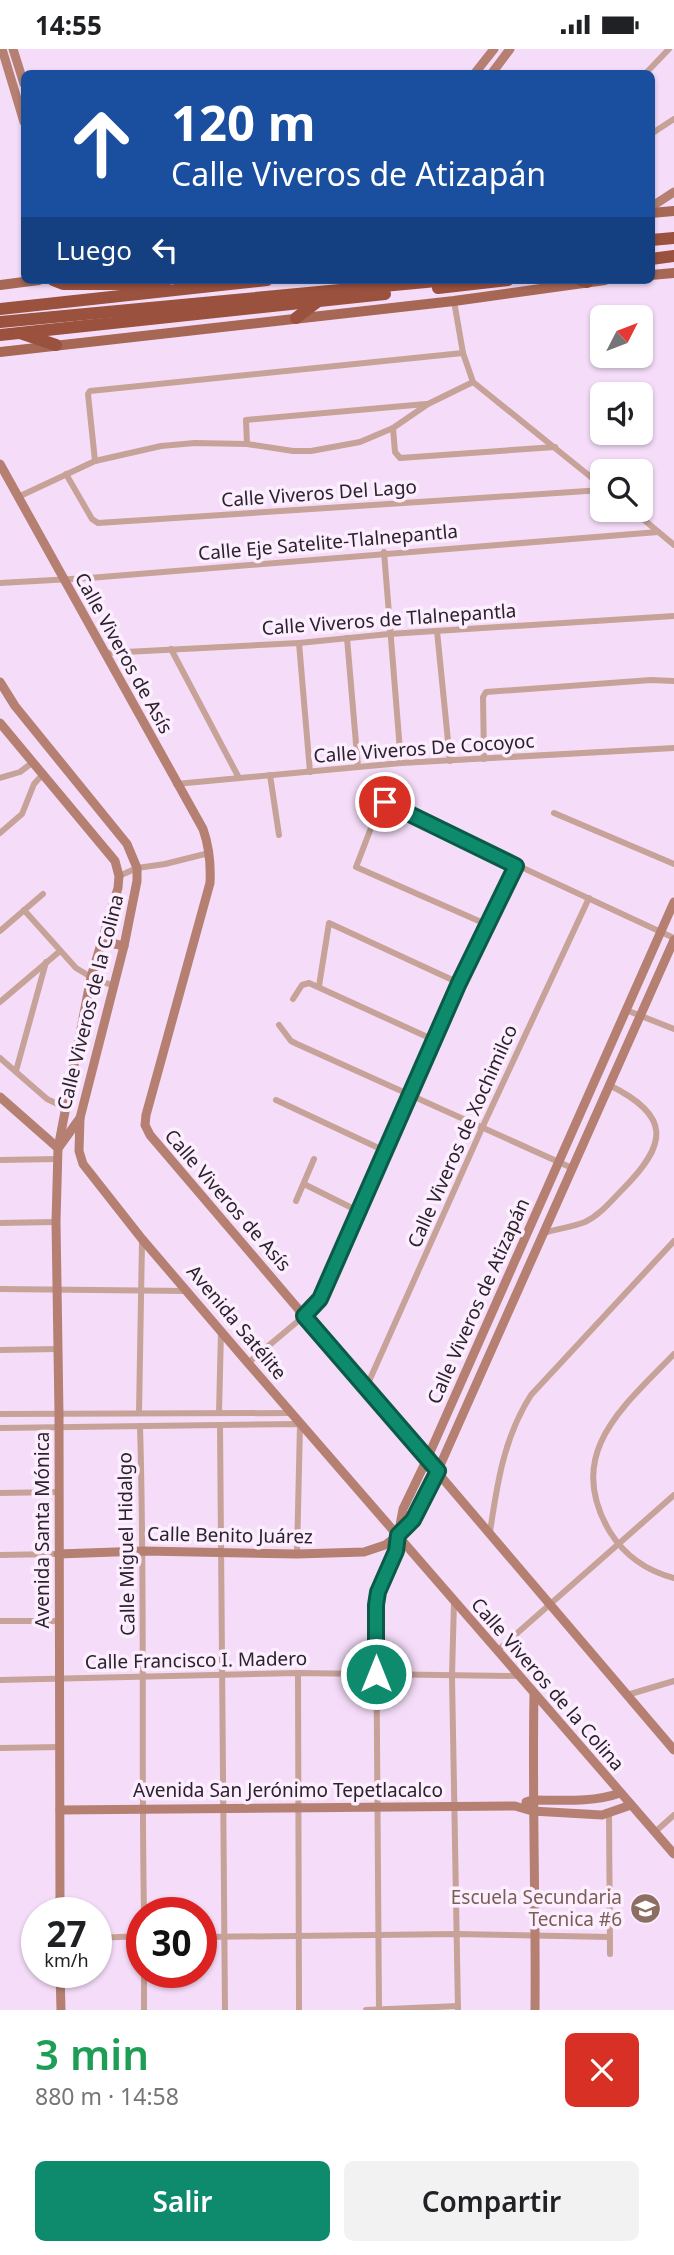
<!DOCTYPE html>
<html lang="es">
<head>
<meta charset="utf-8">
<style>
	:root { --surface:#fff; --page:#f2f2f2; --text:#202124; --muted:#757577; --accent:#0e8a6d }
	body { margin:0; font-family:"Noto Sans",sans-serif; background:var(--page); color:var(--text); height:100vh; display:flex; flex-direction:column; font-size:26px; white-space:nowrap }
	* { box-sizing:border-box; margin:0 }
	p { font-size:23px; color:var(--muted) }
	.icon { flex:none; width:38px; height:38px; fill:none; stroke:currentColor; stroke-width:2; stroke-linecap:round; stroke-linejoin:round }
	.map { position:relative; height:1961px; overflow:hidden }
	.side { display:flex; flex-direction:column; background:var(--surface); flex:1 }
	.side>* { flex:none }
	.hud { position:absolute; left:21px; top:21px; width:634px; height:214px; border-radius:10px; box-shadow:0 2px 5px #0004; background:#1a4fa0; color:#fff; overflow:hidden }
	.needle { width:46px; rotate:48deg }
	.controls { position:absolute; left:590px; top:256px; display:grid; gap:14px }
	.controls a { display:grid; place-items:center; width:63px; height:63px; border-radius:10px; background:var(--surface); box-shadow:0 2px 5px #0004; font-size:35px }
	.speed { position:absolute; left:21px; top:1848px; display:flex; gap:14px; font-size:35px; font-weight:700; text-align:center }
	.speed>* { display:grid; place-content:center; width:91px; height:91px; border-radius:50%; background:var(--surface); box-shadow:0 2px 5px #0004; line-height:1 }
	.speed small { font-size:18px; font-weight:400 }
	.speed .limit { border:10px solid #d22; background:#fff; color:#111 }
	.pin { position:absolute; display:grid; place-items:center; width:60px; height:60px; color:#fff; margin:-30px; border:4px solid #fff; border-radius:50%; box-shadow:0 2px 7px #0007 }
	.me { position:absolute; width:77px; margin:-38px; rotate:0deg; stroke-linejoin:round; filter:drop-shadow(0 0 5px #0008) }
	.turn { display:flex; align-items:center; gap:24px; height:147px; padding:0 35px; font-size:32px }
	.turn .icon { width:91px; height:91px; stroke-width:2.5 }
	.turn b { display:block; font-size:49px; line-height:60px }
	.then { display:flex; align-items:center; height:66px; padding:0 35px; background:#0003; gap:14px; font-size:26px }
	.round { display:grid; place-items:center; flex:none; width:74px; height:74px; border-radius:10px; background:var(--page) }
	.summary { display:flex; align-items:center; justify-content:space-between; height:119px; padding:0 35px }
	h1 { font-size:42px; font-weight:600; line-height:52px; color:#1e9e55 }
	.primary-button { display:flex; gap:14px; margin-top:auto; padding:14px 35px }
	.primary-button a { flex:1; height:80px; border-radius:10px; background:var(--accent); color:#fff; font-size:28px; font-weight:600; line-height:80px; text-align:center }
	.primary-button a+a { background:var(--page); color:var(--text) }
	.status { display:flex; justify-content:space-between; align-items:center; height:49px; padding:0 35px; background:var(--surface); direction:ltr }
	.status svg { height:19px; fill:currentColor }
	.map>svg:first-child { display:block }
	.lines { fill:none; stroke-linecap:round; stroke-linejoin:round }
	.street { stroke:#c7a298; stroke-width:6 }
	.secondary { stroke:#b58071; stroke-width:9 }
	.primary { stroke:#a76755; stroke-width:10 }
	.highway { stroke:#9a513d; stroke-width:12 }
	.highway-bridge { stroke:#9a513d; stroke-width:12 }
	.route-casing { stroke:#095a47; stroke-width:18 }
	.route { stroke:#0e8a6d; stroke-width:12 }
	.labels { text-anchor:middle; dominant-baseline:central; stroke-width:7; stroke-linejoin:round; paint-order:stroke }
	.street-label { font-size:19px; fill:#2b222c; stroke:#fceeff }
	.education-label { font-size:19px; fill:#785e54; stroke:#fceeff; text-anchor:end }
</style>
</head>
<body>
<div class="status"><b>14:55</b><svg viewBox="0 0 49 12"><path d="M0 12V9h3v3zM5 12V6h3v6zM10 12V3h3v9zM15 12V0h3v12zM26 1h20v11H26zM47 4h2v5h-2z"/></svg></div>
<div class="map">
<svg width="674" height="1961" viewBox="0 0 674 1961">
	<rect width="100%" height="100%" fill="#f5ddf9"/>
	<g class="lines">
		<g class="street">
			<polyline points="646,24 669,0"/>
			<polyline points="651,85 674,70"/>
			<polyline points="454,252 463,304 473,333 602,437"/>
			<polyline points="393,379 395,403 400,409 555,398"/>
			<polyline points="247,395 246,371 426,355"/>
			<polyline points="95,412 88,345 90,342 463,304"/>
			<polyline points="66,425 92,470 98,474 602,441"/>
			<polyline points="18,448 95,412 161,397 195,394 247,395 293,402 311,402 360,393 393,379 428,355 473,333"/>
			<polyline points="631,460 674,496"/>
			<polyline points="384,503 401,714"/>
			<polyline points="0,534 89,529 658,483"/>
			<polyline points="437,582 450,712"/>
			<polyline points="347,589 358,718"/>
			<polyline points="299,594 310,723"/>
			<polyline points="171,600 239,729"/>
			<polyline points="106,604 299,594 389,585 674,567"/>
			<polyline points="484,710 483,648 486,643 651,631 674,632"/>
			<polyline points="270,726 279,786"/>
			<polyline points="0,729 20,723 33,713"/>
			<polyline points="176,735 401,714 674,699"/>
			<polyline points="554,764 674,815"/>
			<polyline points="0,784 22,765 34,735 43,725"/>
			<polyline points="119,827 137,819 165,815 209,804"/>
			<polyline points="24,861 76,919 91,928 114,937"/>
			<polyline points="488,876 356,818 381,753 674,889"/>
			<polyline points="0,882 43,845"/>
			<polyline points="319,937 329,874 459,934"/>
			<polyline points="293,950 302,936 309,934 434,991"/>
			<polyline points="0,953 60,902"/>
			<polyline points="626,961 674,980"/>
			<polyline points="279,976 291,992 297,995 572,1119"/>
			<polyline points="0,1009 47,1050 64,1058"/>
			<polyline points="16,1022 46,913"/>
			<polyline points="276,1051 385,1102"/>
			<polyline points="0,1111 58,1110"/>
			<polyline points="304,1135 358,1162"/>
			<polyline points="296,1152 314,1110"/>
			<polyline points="0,1174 56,1173"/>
			<path d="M544,1184C557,1180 572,1178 585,1173C600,1166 611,1152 622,1141C668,1095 672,1067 609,1036"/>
			<polyline points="0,1240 187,1242"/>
			<polyline points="0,1301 58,1300"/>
			<path d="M674,1305C623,1358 563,1405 610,1483C625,1507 647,1522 674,1529"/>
			<polyline points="248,1314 304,1267 320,1250 459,934 516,817"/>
			<polyline points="366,1339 482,1079 589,849"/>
			<polyline points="139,1364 142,1192"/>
			<polyline points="219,1364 221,1282"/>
			<polyline points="0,1365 291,1364"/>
			<polyline points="220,1376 225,1961"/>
			<path d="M140,1377C145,1539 141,1702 144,1864"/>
			<polyline points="0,1379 300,1375 297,1505"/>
			<polyline points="0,1444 60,1443"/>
			<path d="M490,1483C497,1435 504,1388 531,1346L674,1192"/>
			<polyline points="0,1506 58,1505"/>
			<polyline points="454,1552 452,1627 458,1961"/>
			<polyline points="0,1572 59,1572"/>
			<polyline points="497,1602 674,1446"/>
			<polyline points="298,1624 299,1961"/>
			<polyline points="0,1631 298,1624 519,1627"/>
			<polyline points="627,1646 674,1632"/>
			<polyline points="0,1699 60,1698"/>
			<polyline points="609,1764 610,1905"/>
			<polyline points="655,1783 674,1766"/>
			<polyline points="201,1888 456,1885 610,1888"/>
			<polyline points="96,1889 142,1887"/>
			<polyline points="144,1961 144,1923"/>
			<polyline points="366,1961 458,1957"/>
			<path d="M379,1961L376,1556C380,1531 394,1512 398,1488"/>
		</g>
		<g class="secondary">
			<polyline points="2,0 24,73"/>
			<polyline points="13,0 24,35"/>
			<polyline points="475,24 494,0"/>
			<polyline points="492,24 510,0"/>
			<polyline points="651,158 674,143"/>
			<path d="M0,415L203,780C209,797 211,815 210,834L146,1066L145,1076L150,1086L674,1701"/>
			<polyline points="0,633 15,657 127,795 137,819 137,832 124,897 80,1069 59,1098"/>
			<polyline points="0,674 115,812 119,827 118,839 91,928 58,1099 56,1173 59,1365 60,1864"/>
			<polyline points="102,892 124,897"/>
			<polyline points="0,1048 58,1099"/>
			<polyline points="80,1069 79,1102 83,1115 142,1190 248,1314 674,1805"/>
			<polyline points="398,1487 403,1460 427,1410 674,853"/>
			<polyline points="58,1505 144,1502 297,1505 364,1503 385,1496 408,1479 438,1421 674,891"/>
			<path d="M534,1645C532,1750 536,1855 535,1961"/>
			<path d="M526,1753L532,1751C561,1751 592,1754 620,1744"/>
			<polyline points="60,1761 515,1757 532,1762 602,1766 631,1756"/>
			<polyline points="60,1923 61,1961"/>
		</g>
		<g class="primary">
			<polyline points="651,164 674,162"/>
			<polyline points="651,226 674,224"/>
			<polyline points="0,236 39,231"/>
			<polyline points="0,303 454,252 605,231"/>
		</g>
		<g class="highway">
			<polyline points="651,191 674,189"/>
			<polyline points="651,210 674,207"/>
			<polyline points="53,231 63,235 154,235 167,240"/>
			<polyline points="581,231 587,233"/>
			<polyline points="438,239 508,231"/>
			<polyline points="0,260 267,231"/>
			<polyline points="296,269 321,250"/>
			<polyline points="0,273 447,231"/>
			<polyline points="20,284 56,296"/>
		</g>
		<polyline class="highway-bridge" points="0,286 385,245"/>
	</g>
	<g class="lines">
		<defs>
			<polyline id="route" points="376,1625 376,1556 378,1543 396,1502 398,1486 413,1471 438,1422 304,1267 320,1250 459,934 516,817 385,753"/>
		</defs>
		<use href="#route" class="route-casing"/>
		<use href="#route" class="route"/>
	</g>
	<defs>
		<symbol id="school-disc" viewBox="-11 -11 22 22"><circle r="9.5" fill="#8d6e63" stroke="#fceeff"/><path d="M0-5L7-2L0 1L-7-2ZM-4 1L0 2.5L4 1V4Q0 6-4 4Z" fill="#fff"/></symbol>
	</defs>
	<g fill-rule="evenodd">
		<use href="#school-disc" x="628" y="1842" width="35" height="35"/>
	</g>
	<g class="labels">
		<g class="street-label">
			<text transform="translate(319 444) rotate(-4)">Calle Viveros Del Lago</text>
			<text transform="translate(328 493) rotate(-5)">Calle Eje Satelite-Tlalnepantla</text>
			<text transform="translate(389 570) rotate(-4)">Calle Viveros de Tlalnepantla</text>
			<text transform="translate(124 604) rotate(61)">Calle Viveros de Asís</text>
			<text transform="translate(424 699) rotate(-4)">Calle Viveros De Cocoyoc</text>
			<text transform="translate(90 953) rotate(-76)">Calle Viveros de la Colina</text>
			<text transform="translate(462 1087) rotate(-66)">Calle Viveros de Xochimilco</text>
			<text transform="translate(228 1151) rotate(49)">Calle Viveros de Asís</text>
			<text transform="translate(478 1252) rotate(-66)">Calle Viveros de Atizapán</text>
			<text transform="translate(237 1273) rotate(50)">Avenida Satélite</text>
			<text transform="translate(42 1481) rotate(-90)">Avenida Santa Mónica</text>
			<text transform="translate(230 1486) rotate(1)">Calle Benito Juárez</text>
			<text transform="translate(126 1495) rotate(-91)">Calle Miguel Hidalgo</text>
			<text transform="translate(196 1611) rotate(-1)">Calle Francisco I. Madero</text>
			<text transform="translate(548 1635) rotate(49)">Calle Viveros de la Colina</text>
			<text x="288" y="1741">Avenida San Jerónimo Tepetlacalco</text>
		</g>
		<g class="education-label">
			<text x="622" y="1848">Escuela Secundaria<tspan x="622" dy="22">Tecnica #6</tspan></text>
		</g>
	</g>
</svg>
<div class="controls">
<a><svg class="needle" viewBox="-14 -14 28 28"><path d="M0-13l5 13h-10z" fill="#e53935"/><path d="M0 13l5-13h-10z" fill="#757577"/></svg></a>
<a><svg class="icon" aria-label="sound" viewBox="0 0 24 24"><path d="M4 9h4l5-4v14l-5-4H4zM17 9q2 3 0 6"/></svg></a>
<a><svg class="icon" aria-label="search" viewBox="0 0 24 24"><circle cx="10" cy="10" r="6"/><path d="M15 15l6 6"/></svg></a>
</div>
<div class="speed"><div>27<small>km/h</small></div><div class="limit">30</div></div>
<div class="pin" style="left:385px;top:753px;background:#d93025"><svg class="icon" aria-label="arrive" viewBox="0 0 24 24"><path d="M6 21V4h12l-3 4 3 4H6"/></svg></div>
<svg class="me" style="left:376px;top:1625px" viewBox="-20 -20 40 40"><circle r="17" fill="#0e8a6d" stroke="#fff" stroke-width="3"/><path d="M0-11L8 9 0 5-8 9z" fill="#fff"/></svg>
<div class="hud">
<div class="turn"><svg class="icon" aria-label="ahead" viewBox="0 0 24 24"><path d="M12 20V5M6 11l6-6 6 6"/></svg><div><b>120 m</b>Calle Viveros de Atizapán</div></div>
<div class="then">Luego<svg class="icon" aria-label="left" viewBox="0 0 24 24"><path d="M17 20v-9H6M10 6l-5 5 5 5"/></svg></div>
</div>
</div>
<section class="side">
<div class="summary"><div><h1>3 min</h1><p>880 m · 14:58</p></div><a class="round" style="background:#d93025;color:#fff"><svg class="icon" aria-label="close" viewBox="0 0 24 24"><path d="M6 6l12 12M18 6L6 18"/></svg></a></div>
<div class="primary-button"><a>Salir</a><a>Compartir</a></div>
</section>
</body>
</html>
